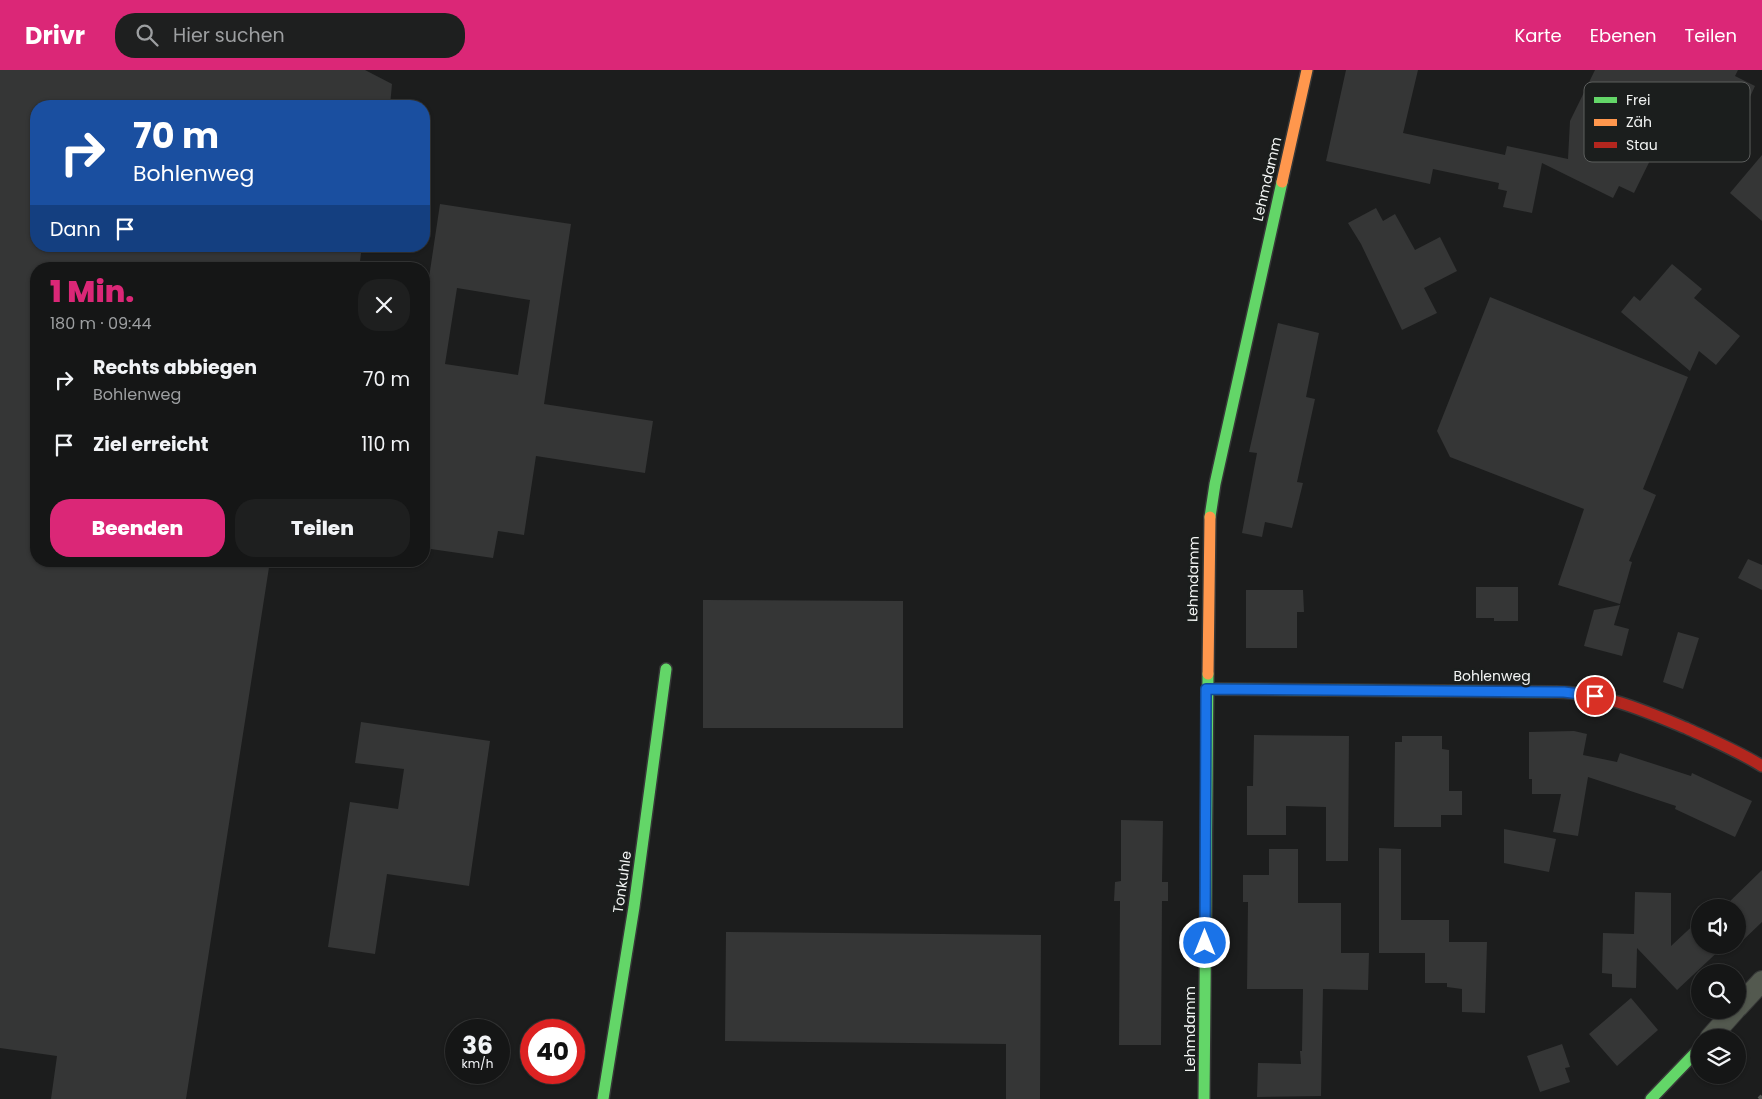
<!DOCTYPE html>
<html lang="de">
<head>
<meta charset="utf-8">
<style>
	:root { --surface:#151616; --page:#1e1f1f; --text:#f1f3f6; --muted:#9d9fa1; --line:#343535; --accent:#db2777 }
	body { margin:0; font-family:Poppins,sans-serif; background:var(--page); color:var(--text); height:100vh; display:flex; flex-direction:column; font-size:19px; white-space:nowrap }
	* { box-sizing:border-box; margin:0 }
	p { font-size:16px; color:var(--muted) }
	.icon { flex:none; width:28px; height:28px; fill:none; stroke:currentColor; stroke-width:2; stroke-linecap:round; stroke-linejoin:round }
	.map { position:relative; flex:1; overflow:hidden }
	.panel { position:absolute; left:30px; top:192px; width:400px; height:305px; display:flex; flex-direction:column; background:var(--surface); border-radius:20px; box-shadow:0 1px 4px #0004,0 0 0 1px var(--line) }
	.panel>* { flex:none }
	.guide { position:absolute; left:30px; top:30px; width:400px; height:152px; border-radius:20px; box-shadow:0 1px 4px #0004,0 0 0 1px var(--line); background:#1a4fa0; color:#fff; overflow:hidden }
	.buttons { position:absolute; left:1691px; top:829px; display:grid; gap:10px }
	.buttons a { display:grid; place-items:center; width:55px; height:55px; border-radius:50%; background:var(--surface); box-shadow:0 1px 4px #0004,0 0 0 1px var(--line); font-size:25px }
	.speed { position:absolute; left:445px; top:949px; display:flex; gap:10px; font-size:25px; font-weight:700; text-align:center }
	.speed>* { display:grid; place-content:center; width:65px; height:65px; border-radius:50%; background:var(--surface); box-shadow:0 1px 4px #0004,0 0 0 1px var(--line); line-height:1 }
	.speed small { font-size:12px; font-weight:400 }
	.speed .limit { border:8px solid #d22; background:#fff; color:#111 }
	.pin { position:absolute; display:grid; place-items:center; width:42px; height:42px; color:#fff; margin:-21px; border:2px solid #fff; border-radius:50%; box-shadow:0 1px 5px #0007 }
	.me { position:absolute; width:55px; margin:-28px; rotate:0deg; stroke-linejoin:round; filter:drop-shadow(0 0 4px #0008) }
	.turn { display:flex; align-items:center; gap:18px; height:105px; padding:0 20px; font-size:22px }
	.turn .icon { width:65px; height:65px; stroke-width:2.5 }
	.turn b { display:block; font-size:35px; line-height:42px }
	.then { display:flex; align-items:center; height:48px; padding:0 20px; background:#0003; gap:10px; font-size:19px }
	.round { display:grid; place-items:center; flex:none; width:52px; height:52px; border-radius:20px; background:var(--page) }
	.overview { display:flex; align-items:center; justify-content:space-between; height:85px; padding:0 20px }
	h1 { font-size:30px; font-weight:800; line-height:38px; color:var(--accent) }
	.cta { display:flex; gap:10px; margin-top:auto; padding:10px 20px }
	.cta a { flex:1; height:58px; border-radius:20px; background:var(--accent); color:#fff; font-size:20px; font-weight:800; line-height:58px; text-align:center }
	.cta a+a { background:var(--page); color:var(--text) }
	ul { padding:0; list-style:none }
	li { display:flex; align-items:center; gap:15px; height:65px; padding:0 20px }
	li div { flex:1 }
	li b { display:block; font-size:19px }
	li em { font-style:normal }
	header { display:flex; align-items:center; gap:30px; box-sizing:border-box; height:70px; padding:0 25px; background:var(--accent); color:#fff }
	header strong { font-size:24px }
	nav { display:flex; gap:28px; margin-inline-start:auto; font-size:18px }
	.search { width:350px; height:45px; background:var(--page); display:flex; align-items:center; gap:12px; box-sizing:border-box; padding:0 18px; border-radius:20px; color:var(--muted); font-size:19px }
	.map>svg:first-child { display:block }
	.building { fill:#353636; fill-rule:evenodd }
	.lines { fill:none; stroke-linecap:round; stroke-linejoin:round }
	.street-casing { stroke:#363737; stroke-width:22 }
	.fast-casing { stroke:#363737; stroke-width:14 }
	.slow-casing { stroke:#363737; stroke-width:14 }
	.jam-casing { stroke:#363737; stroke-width:14 }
	.street { stroke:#53594f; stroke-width:20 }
	.fast { stroke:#63d668; stroke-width:11 }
	.slow { stroke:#ff974d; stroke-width:11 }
	.jam { stroke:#b3261e; stroke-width:11 }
	.rail { stroke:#555854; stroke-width:4; stroke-dasharray:8 4; stroke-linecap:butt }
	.route-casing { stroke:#114b97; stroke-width:12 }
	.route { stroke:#1a73e8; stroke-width:9 }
	.labels { text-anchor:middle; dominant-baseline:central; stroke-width:5; stroke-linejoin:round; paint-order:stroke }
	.street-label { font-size:14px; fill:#f2f4f3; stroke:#1b1e1d }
	.key { fill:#1b1e1d; stroke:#5c5e5d; stroke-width:1 }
	.key-label { font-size:14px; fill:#f2f4f3 }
</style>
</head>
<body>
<header>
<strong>Drivr</strong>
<div class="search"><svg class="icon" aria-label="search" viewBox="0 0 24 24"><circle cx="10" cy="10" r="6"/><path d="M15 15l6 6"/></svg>Hier suchen</div>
<nav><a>Karte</a><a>Ebenen</a><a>Teilen</a></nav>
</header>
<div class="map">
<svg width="1762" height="1029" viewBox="0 0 1762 1029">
	<rect width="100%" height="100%" fill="#1c1d1d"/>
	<g class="building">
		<polygon points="0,0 365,0 392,14 390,36 36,36 36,176 362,176 359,199 36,199 36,491 270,491 186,1029 51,1029 57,986 0,978"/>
		<polygon points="1346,0 1418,0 1403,63 1505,85 1507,76 1568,89 1570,51 1595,0 1738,0 1735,6 1755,16 1744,40 1740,38 1714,89 1663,64 1634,123 1619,116 1613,128 1542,93 1532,143 1503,137 1507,121 1498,119 1499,113 1433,99 1430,114 1326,91"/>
		<polygon points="1762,85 1762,151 1730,123"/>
		<path d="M440,134L571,154L544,334L653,351L645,403L536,386L524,465L498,461L493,488L424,478V241ZM457,218L530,230L518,305L445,294Z"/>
		<polygon points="1376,138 1383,151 1395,144 1415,180 1440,167 1457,201 1424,218 1437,243 1402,260 1361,174 1348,153"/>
		<polygon points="1672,194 1702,219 1694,228 1740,266 1716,295 1699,281 1690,301 1621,242 1634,226 1640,231"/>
		<polygon points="1490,227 1688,307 1643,419 1656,425 1629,491 1632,492 1620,534 1558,515 1584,439 1450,387 1437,361"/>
		<polygon points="1278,253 1319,263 1306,327 1315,329 1297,412 1303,413 1292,458 1265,452 1262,467 1242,463 1257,383 1249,382"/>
		<polygon points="1748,489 1762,495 1762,520 1738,508"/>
		<polygon points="1476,517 1518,517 1518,551 1494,551 1494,548 1476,548"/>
		<polygon points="1246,520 1303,520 1304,542 1297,542 1297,578 1246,578"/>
		<polygon points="703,530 903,531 903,658 703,658"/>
		<polygon points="1620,535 1614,555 1629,559 1622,586 1584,576 1594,540"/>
		<polygon points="1678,562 1699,568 1683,619 1663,612"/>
		<polygon points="361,652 490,671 469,816 387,804 375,884 328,877 350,732 398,739 404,699 355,693"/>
		<polygon points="1574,661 1587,664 1583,685 1617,692 1620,683 1691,706 1692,703 1752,731 1735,767 1675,739 1676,736 1588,707 1578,766 1553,762 1561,724 1532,724 1532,709 1529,709 1529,662"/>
		<polygon points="1254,665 1349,666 1348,791 1326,791 1326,737 1286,736 1286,765 1247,765 1247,716 1253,716"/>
		<polygon points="1402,666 1442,666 1442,679 1449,680 1449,721 1462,721 1462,745 1441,745 1441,757 1394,757 1395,672 1402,672"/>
		<polygon points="1121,750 1163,751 1162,812 1168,812 1168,831 1162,831 1161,975 1119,975 1120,831 1114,831 1115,812 1121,811"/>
		<polygon points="1504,759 1556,769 1549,802 1504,793"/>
		<polygon points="1379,778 1401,779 1401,850 1449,850 1449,872 1487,872 1485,943 1462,942 1462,919 1447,917 1447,913 1425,913 1425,883 1379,883"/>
		<polygon points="1269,779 1298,779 1298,833 1341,833 1341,883 1369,883 1368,920 1323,919 1321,1026 1257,1027 1258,993 1301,994 1300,981 1302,981 1303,919 1247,919 1248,832 1243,832 1243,805 1269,805"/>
		<polygon points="1762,800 1762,852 1738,875 1738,838 1723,838"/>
		<polygon points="1635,822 1671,823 1671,876 1700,849 1700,875 1725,875 1677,920 1637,878 1636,918 1612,917 1612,904 1602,903 1603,863 1634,864"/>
		<polygon points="726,862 1041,865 1040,1029 1006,1029 1006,974 725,971"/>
		<polygon points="1631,928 1658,960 1617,996 1589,964"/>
		<polygon points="1562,974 1570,997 1565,998 1570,1012 1540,1022 1527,986"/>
	</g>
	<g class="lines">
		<defs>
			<g id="street">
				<polyline points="1738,937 1762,911"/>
				<polyline points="1710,968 1735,940"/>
			</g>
			<g id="fast">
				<polyline points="1210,447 1215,414 1282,112"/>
				<polyline points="1207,619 1556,622"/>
				<polyline points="603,1029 634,837 666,599"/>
				<polyline points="1204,1029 1208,604"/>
				<polyline points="1651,1029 1700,978"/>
			</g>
			<g id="slow">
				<polyline points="1282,112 1307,0"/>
				<polyline points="1208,604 1210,447"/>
			</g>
			<path id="jam" d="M1556,622C1602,622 1645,641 1686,658C1712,670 1738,681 1762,696"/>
		</defs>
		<use href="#street" class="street-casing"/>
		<use href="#fast" class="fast-casing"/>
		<use href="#slow" class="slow-casing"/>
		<use href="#jam" class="jam-casing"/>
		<use href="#street" class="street"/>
		<use href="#fast" class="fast"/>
		<use href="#slow" class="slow"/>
		<use href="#jam" class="jam"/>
		<polyline class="rail" points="1759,1029 1762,1026"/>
	</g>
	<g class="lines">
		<defs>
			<polyline id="route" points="1205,873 1206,619 1564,622 1595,626"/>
		</defs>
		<use href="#route" class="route-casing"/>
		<use href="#route" class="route"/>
	</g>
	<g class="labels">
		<g class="street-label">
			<text transform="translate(1267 109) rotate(-77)">Lehmdamm</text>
			<text transform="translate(1193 509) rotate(-89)">Lehmdamm</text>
			<text x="1492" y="606">Bohlenweg</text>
			<text transform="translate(622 812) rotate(-82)">Tonkuhle</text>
			<text transform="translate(1190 959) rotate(-90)">Lehmdamm</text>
		</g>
	</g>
	<rect x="1584" y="12" width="166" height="80" rx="8" class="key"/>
	<rect x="1594" y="27" width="23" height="6" fill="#63d668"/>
	<rect x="1594" y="49" width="23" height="7" fill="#ff974d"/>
	<rect x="1594" y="72" width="23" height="6" fill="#b3261e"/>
	<g class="key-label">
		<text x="1626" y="35">Frei</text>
		<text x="1626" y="57">Zäh</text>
		<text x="1626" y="80">Stau</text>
	</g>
</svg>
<div class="buttons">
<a><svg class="icon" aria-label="sound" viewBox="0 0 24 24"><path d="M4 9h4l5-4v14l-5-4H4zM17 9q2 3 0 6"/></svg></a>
<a><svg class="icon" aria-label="search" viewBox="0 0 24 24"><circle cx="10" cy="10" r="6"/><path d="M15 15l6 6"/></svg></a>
<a><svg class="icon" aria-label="layers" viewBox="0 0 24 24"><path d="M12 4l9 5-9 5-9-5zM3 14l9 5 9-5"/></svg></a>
</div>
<div class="speed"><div>36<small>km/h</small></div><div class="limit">40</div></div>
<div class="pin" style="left:1595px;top:626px;background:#d93025"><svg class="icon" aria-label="arrive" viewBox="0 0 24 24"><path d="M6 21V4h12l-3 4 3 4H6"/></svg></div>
<svg class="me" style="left:1205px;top:873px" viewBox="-20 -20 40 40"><circle r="17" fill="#1a73e8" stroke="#fff" stroke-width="3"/><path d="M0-11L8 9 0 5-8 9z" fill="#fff"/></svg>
<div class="guide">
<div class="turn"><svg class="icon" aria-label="right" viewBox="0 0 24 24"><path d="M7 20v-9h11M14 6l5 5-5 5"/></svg><div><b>70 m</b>Bohlenweg</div></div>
<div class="then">Dann<svg class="icon" aria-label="arrive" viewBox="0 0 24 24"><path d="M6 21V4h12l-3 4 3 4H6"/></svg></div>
</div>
<section class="panel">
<div class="overview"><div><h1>1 Min.</h1><p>180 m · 09:44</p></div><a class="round"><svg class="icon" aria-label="close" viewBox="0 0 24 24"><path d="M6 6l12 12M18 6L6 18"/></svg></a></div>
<ul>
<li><svg class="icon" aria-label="right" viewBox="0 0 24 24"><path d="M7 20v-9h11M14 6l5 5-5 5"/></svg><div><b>Rechts abbiegen</b><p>Bohlenweg</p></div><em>70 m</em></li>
<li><svg class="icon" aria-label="arrive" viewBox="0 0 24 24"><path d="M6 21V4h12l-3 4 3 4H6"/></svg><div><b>Ziel erreicht</b></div><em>110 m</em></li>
</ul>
<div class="cta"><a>Beenden</a><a>Teilen</a></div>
</section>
</div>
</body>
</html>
